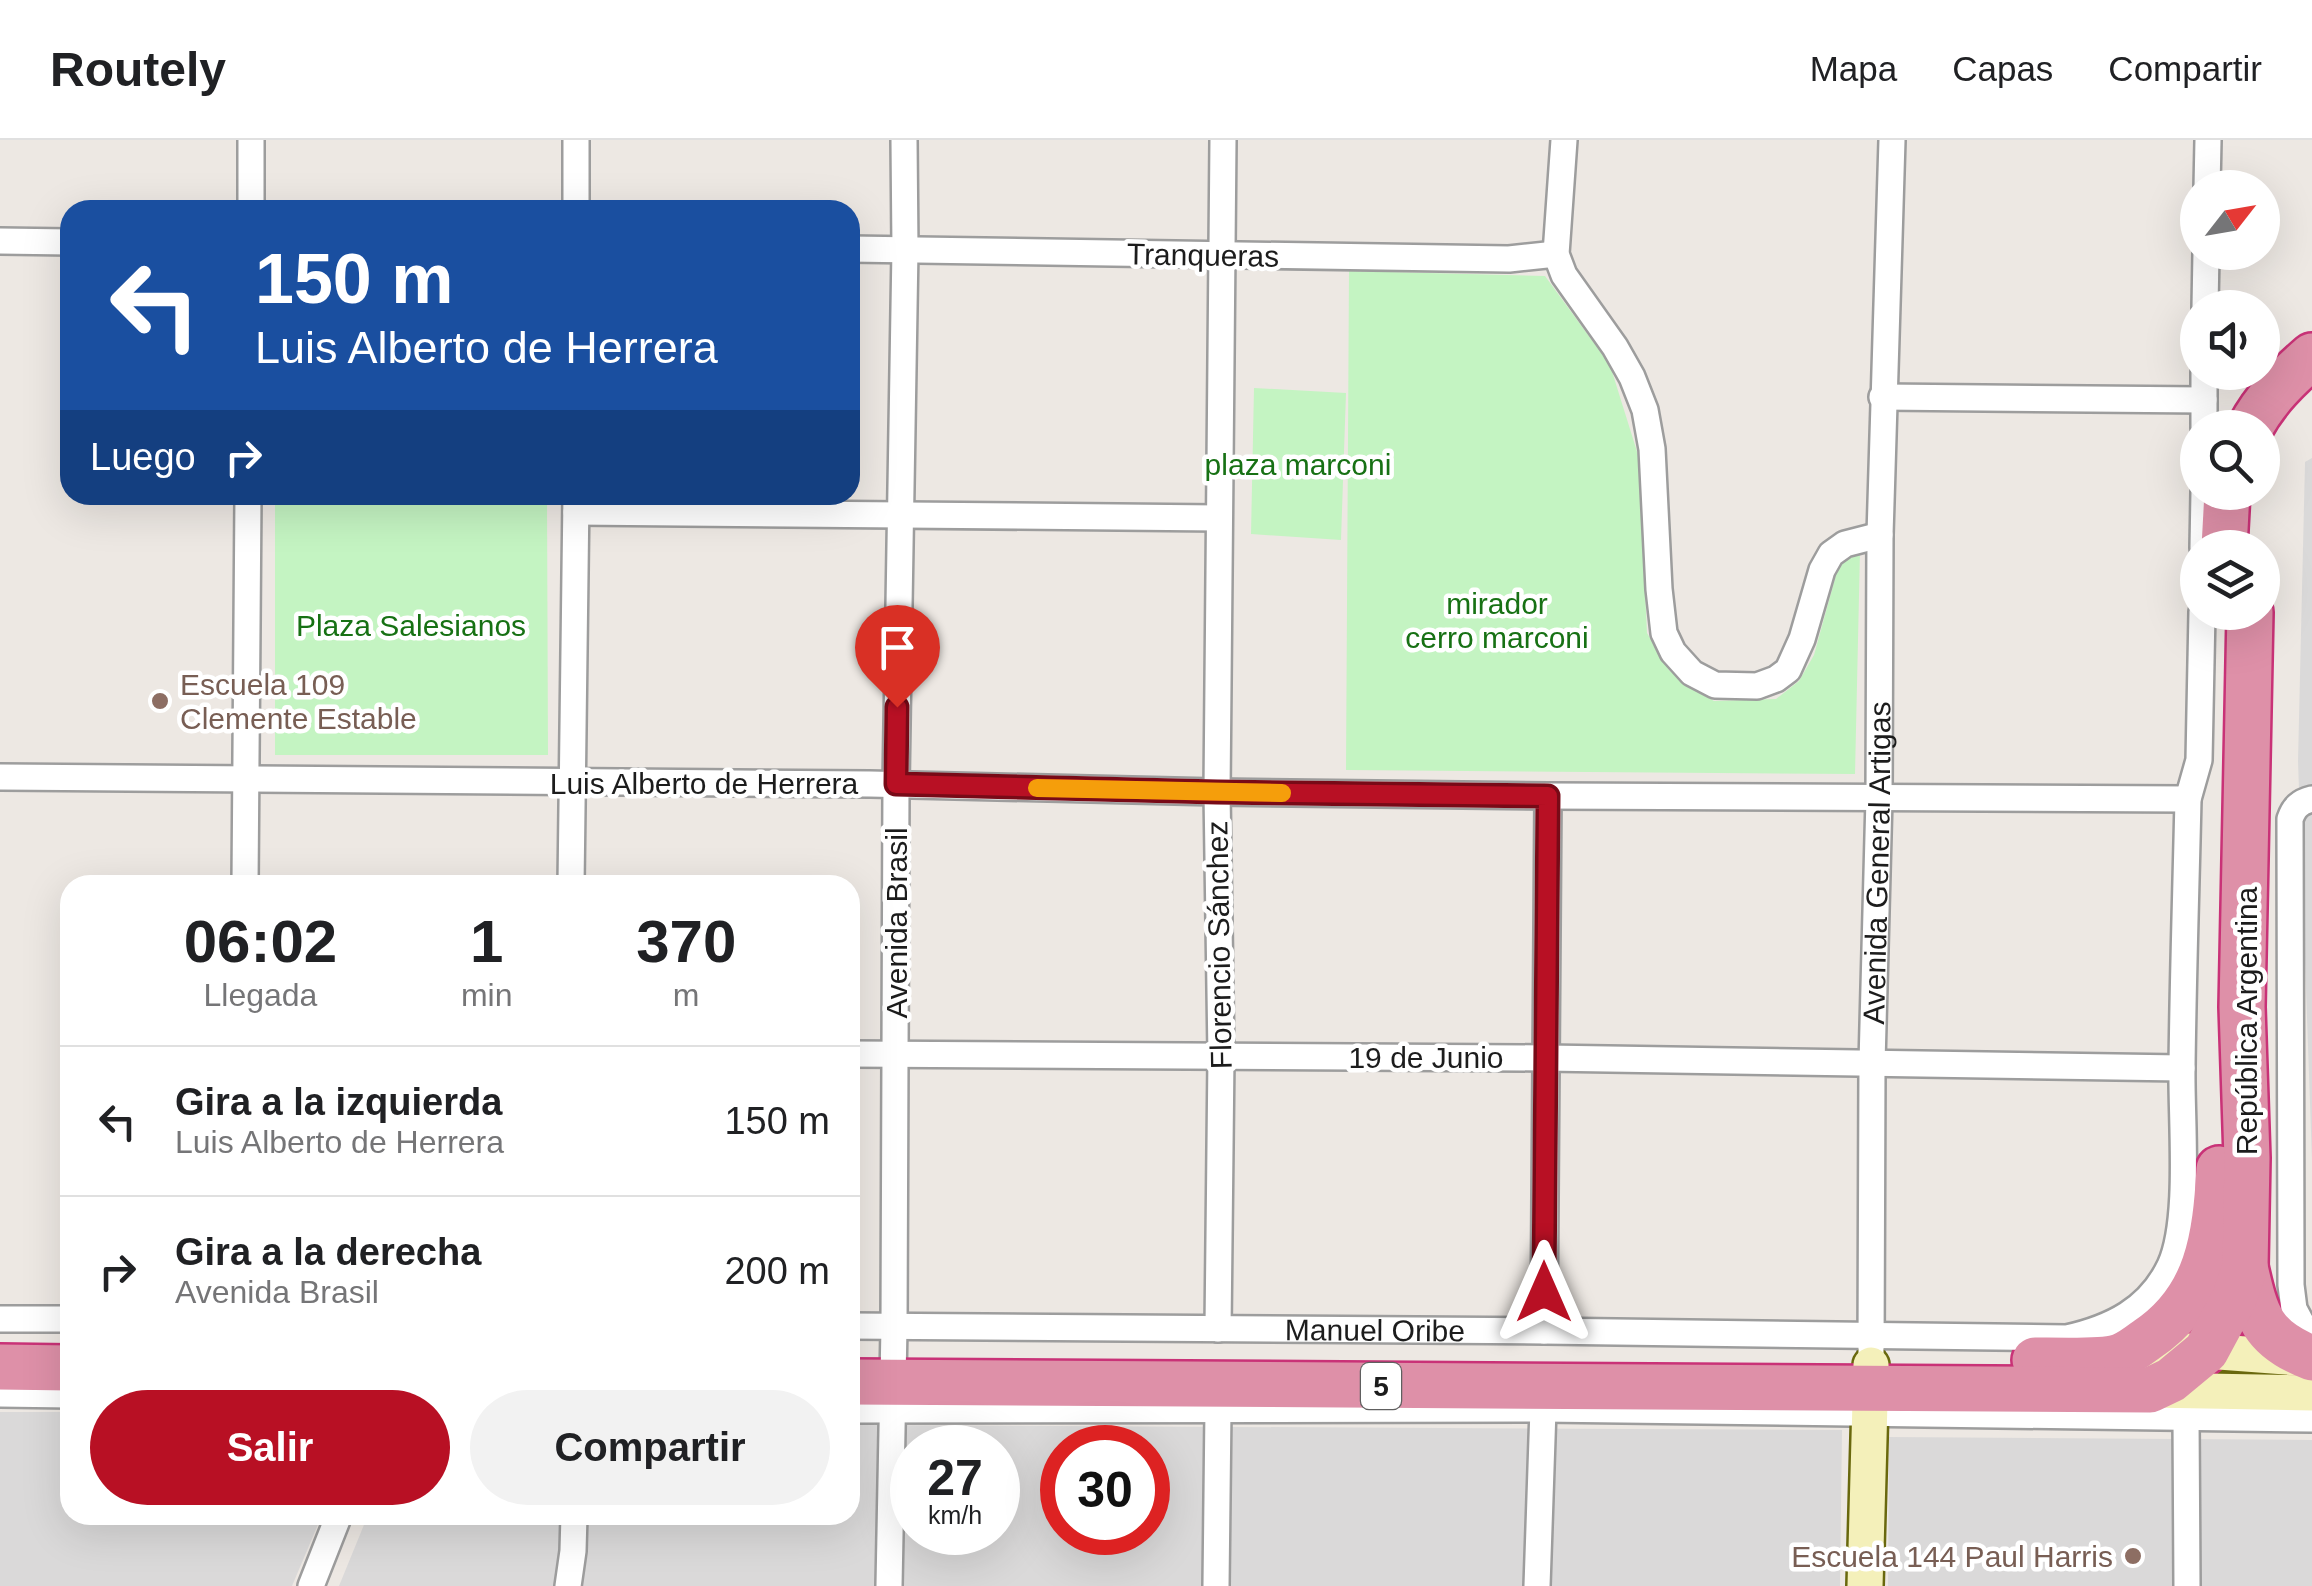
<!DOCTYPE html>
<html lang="es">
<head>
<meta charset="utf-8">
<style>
	:root { --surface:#fff; --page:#f2f2f2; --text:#202124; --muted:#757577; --line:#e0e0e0; --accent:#b81024 }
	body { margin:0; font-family:Helvetica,sans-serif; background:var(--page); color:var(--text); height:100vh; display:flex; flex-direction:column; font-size:38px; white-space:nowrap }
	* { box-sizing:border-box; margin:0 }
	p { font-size:32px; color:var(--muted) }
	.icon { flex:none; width:55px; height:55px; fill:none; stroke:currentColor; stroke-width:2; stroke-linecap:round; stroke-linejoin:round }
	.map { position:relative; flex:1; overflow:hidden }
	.panel { position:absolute; left:60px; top:735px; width:800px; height:650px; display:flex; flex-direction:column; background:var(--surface); border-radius:30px; box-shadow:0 10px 40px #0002 }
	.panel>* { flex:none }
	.hud { position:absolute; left:60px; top:60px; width:800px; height:305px; border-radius:30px; box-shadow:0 10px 40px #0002; background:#1a4fa0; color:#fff; overflow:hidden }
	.needle { width:65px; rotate:59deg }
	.tools { position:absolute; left:2180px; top:30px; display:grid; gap:20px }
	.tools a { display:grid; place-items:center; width:100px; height:100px; border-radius:50%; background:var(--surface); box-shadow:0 10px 40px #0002; font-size:50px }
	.speed { position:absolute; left:890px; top:1285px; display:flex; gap:20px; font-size:50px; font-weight:700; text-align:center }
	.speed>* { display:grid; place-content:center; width:130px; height:130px; border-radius:50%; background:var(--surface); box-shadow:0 10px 40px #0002; line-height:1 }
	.speed small { font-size:25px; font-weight:400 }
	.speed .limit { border:15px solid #d22; background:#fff; color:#111 }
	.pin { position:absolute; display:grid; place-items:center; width:85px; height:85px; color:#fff; margin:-102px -42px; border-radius:50% 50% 50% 0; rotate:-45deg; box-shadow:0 0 10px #0007 }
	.pin .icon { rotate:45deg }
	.me { position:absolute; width:110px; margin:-55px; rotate:0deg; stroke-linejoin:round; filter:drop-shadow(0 0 8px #0008) }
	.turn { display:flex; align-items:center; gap:35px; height:210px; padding:0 30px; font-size:45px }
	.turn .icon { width:130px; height:130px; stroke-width:2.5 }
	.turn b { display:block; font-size:70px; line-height:85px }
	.then { display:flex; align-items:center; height:95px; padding:0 30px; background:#0003; gap:20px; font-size:38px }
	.eta { display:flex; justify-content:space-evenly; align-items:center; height:170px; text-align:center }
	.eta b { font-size:60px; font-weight:600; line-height:70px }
	.button { display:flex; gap:20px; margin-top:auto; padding:20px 30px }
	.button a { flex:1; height:115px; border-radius:60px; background:var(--accent); color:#fff; font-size:40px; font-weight:600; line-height:115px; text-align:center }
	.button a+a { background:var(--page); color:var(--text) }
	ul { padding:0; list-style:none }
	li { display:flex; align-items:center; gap:30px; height:150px; padding:0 30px; border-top:2px solid var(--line) }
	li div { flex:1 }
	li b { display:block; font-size:38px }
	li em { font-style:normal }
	header { display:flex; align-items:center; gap:60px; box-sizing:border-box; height:140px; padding:0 50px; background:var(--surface); border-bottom:2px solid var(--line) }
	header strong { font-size:48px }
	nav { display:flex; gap:55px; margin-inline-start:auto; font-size:35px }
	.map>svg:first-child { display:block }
	.residential { fill:#dad9d9; fill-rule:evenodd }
	.park { fill:#c4f4c2 }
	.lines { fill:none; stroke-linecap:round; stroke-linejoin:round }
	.street-casing { stroke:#9d9d9d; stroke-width:30 }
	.secondary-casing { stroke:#69680d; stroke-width:40 }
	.highway-casing { stroke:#c93277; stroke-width:50 }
	.street { stroke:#fff; stroke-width:25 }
	.secondary { stroke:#f4f0ba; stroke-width:35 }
	.highway { stroke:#de90a8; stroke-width:45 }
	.route-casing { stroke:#780a17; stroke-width:25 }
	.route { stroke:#b81024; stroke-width:18 }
	.slow { stroke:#f59e0b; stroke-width:18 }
	.education-dot { fill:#8d6e63; stroke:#fff; stroke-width:4 }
	.labels { text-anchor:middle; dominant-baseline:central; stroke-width:9; stroke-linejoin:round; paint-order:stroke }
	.shield { fill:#fff; stroke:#606060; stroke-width:2.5 }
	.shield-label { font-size:28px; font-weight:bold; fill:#1c1c1c }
	.street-label { font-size:30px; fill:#1c1c1c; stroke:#fff }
	.park-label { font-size:30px; fill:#177114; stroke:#fff }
	.education-label { font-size:30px; fill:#785e54; stroke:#fff; text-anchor:start }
</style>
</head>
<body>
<header>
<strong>Routely</strong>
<nav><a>Mapa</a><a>Capas</a><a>Compartir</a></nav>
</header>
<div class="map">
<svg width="2312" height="1446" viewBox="0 0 2312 1446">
	<rect width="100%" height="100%" fill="#ede8e3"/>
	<g class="residential">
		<polygon points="2312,318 2312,1020 2298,621 2305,322"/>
		<polygon points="0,1272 70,1272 70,1375 322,1375 292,1446 0,1446"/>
		<path d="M850,1285L1842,1290L1840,1446H339L368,1375H850ZM912,1308H998V1392H912ZM1062,1308H1148V1392H1062Z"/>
		<polygon points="1889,1297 2312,1300 2312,1446 1888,1446"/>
	</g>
	<g class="park">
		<polygon points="1349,131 1545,136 1610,225 1639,318 1647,493 1669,530 1694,550 1714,561 1776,559 1799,541 1814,515 1839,424 1860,411 1855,634 1346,630"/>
		<polygon points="1254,248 1346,253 1341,400 1251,394"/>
		<polygon points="275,355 547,355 548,615 275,615"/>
	</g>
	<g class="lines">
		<defs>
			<g id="street">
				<polyline points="1564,0 1556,114 1564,135 1615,207 1632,237 1645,270 1652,309 1659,449 1664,493 1673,512 1692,533 1715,545 1757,546 1776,539 1788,530 1802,499 1822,430 1831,414 1845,404 1880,395"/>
				<polyline points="2207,48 2208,0"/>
				<polyline points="251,70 251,0"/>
				<polyline points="576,70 576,0"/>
				<polyline points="0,101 70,102"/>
				<polyline points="850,109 1509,119 1556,114"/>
				<polyline points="2205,168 2206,112"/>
				<polyline points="1882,257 2204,260"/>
				<polyline points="2204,288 2204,232"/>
				<polyline points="576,372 1219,378"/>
				<polyline points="2203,408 2204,352"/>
				<polyline points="0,637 870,644 1217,652 1548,656 2188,659"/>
				<path d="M2312,659C2300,662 2294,667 2290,679L2291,1145L2294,1169L2302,1184L2312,1191"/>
				<polyline points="245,745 248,355"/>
				<polyline points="571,745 576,355"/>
				<polyline points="850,914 1546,918 2182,928"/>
				<polyline points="0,1179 70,1179"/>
				<path id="s1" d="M850,1186L1544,1191L2067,1198C2111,1188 2149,1170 2170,1126C2191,1081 2181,980 2182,928C2183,838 2186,749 2188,659L2199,620L2202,472"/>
				<polyline points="1218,1189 1221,916 1217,652 1223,0"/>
				<polyline points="1544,1191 1548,656"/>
				<path id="s2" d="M1871,1215L1872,923L1879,658L1880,395L1892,0"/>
				<polyline points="0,1254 70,1255"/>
				<polyline points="850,1270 1543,1269 2312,1279"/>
				<polyline points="2186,1278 2187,1446"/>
				<polyline points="311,1446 339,1375"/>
				<polyline points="568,1446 573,1411 574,1375"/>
				<polyline points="889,1446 894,1187 896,644 905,109 904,0"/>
				<polyline points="1216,1446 1218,1269"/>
				<polyline points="1537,1446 1543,1269"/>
			</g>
			<g id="secondary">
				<polyline points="2119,1218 2178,1211 2206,1211 2311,1219"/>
				<polyline points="2150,1250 2312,1253"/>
				<polyline points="1865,1446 1871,1225"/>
			</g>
			<g id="highway">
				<path d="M2250,288C2265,259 2288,237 2312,216"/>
				<polyline points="2224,408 2227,352"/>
				<path d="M2245,1127C2256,1176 2262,1199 2312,1218"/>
				<path d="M2035,1220C2053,1220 2106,1222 2120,1216C2129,1213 2138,1206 2146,1200C2208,1159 2215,1097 2219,1029"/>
				<polyline points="0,1227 70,1228"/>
				<polyline points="850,1242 2150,1250 2171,1240 2206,1211 2234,1159 2245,1127 2247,1018 2242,867 2250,472"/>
			</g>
		</defs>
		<use href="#street" class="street-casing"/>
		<use href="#secondary" class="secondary-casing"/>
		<use href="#highway" class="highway-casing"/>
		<use href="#street" class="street"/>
		<use href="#secondary" class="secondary"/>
		<use href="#highway" class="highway"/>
	</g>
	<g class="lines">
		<defs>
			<polyline id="route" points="897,567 896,644 1217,652 1548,656 1544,1152"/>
		</defs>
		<use href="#route" class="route-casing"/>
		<use href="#route" class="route"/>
		<polyline class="slow" points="1037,648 1282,653"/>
	</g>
	<g class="education-dot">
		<circle cx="160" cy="561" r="10"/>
		<circle cx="2133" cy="1416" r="10"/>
	</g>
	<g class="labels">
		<rect class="shield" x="1361" y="1223" width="40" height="46" rx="8"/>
		<g class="shield-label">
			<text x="1381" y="1246">5</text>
		</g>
		<g class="street-label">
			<text transform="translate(1203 115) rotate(1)">Tranqueras</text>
			<text x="704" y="643">Luis Alberto de Herrera</text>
			<text stroke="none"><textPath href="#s2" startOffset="492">Avenida General Artigas</textPath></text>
			<text transform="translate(896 783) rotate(-90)">Avenida Brasil</text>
			<text transform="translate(1219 805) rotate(-91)">Florencio Sánchez</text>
			<text transform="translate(2246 881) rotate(-90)">República Argentina</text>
			<text x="1426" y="917">19 de Junio</text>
			<text stroke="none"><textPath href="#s1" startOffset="525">Manuel Oribe</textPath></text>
		</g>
		<g class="park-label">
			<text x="1298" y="324">plaza marconi</text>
			<text x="1497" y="463">mirador<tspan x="1497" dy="34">cerro marconi</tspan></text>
			<text x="411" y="485">Plaza Salesianos</text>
		</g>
		<g class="education-label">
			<text x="180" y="544">Escuela 109<tspan x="180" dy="34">Clemente Estable</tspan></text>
			<text x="2113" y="1416" text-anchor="end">Escuela 144 Paul Harris</text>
		</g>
	</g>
</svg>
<div class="tools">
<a><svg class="needle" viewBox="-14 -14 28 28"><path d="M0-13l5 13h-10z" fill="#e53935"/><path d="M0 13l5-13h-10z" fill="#757577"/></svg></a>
<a><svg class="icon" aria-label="sound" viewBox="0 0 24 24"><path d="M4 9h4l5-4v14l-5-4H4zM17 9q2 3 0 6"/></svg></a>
<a><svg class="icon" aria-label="search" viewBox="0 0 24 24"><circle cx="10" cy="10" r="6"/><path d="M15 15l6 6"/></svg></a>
<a><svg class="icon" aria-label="layers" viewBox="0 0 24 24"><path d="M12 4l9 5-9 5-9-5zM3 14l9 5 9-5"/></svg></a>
</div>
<div class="speed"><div>27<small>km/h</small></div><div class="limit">30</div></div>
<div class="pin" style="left:897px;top:567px;background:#d93025"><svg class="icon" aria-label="arrive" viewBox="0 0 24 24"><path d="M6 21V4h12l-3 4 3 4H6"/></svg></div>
<svg class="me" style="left:1544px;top:1152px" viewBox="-20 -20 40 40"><path d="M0-17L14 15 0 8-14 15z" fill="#b81024" stroke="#fff" stroke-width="4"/></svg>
<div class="hud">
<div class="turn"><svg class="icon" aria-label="left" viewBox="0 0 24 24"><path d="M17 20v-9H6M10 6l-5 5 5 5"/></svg><div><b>150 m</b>Luis Alberto de Herrera</div></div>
<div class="then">Luego<svg class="icon" aria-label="right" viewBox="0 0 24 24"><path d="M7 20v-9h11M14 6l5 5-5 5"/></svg></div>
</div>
<section class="panel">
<div class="eta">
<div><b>06:02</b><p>Llegada</p></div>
<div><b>1</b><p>min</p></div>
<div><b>370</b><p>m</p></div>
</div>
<ul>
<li><svg class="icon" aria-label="left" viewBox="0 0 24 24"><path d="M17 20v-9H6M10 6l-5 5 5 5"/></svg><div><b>Gira a la izquierda</b><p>Luis Alberto de Herrera</p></div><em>150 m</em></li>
<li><svg class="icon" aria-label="right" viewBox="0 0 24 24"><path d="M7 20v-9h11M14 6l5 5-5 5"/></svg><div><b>Gira a la derecha</b><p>Avenida Brasil</p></div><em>200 m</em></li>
</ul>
<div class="button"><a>Salir</a><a>Compartir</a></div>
</section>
</div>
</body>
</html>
